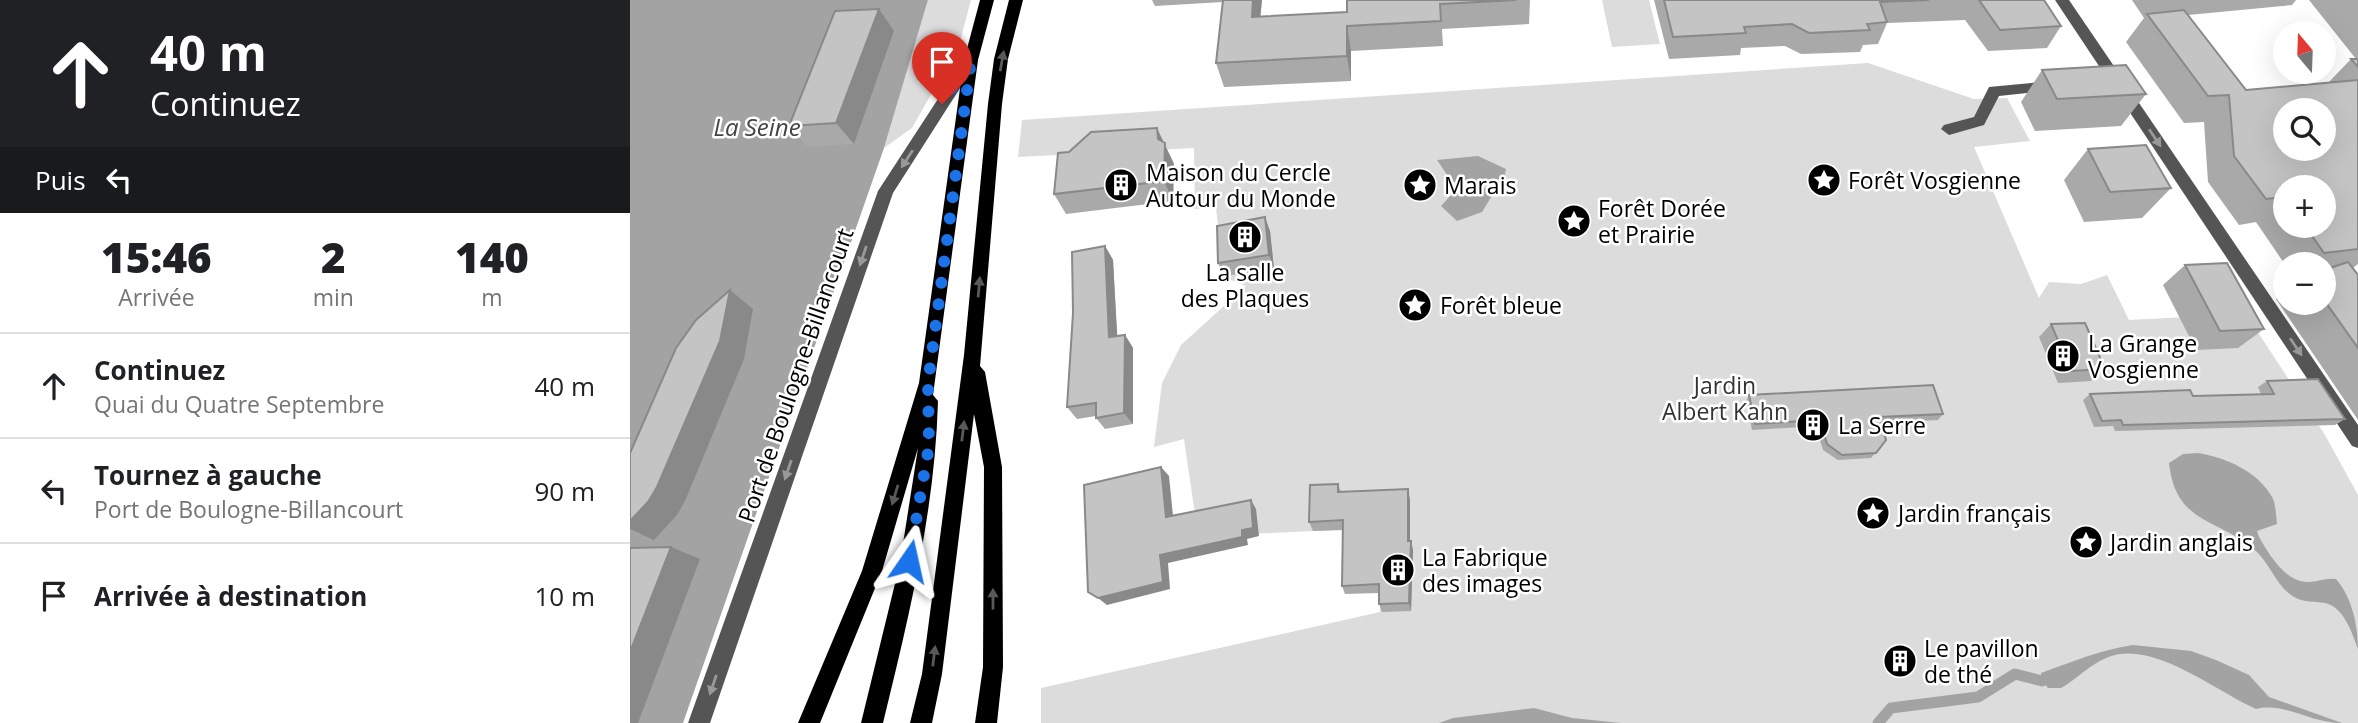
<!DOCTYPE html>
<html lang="fr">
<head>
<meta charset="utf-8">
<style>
	:root { --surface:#fff; --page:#f6f6f6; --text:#202124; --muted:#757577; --line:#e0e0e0 }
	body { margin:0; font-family:"Open Sans",sans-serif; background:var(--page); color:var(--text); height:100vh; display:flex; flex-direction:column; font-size:26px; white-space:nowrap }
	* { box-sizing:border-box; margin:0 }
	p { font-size:23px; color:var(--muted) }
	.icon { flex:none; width:38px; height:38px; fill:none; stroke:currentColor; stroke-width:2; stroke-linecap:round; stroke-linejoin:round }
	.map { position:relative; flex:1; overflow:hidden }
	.details { display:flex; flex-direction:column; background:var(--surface); width:630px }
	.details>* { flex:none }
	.top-card { background:#202124; color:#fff; overflow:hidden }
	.needle { width:46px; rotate:341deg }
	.controls { position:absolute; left:1643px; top:21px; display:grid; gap:14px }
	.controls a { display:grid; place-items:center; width:63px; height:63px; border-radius:50%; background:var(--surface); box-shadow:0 7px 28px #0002; font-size:35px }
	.pin { position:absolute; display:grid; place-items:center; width:60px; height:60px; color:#fff; margin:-72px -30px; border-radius:50% 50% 50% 0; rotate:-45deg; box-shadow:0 0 7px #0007 }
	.pin .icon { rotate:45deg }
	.me { position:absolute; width:77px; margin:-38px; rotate:11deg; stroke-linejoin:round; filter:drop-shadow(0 0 5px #0008) }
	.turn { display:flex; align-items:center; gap:24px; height:147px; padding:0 35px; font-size:32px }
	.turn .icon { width:91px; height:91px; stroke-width:2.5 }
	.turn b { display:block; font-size:49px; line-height:60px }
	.then { display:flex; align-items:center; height:66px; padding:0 35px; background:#0003; gap:14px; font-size:26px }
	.eta { display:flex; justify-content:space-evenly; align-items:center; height:119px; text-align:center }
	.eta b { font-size:42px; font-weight:800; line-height:49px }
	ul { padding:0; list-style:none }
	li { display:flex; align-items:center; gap:21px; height:105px; padding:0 35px; border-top:2px solid var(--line) }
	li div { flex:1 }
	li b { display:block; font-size:26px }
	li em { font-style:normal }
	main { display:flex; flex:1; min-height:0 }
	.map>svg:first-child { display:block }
	.green { fill:#dcdcdc }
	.water { fill:#a3a3a3 }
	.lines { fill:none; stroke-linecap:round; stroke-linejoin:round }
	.stream { stroke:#a3a3a3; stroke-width:11 }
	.minor { fill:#555; fill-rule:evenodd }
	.major { fill:#000; fill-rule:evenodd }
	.wall { fill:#a9a9a9; fill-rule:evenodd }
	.shaded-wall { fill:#898989 }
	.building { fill:#c4c4c4; stroke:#898989; stroke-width:2; fill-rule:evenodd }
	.oneway { fill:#595959 }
	.oneway2 { fill:#999 }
	.route { stroke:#1a73e8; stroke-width:12; stroke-dasharray:0 21.6 }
	.labels { text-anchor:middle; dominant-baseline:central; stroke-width:5; stroke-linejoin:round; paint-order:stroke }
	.poi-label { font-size:23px; fill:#000; stroke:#fff; text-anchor:start }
	.street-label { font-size:23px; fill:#000; stroke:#fff }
	.park-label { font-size:23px; fill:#333; stroke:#fff }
	.water-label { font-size:24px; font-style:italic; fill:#444; stroke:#fff }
</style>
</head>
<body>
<main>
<section class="details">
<div class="top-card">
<div class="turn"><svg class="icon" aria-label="ahead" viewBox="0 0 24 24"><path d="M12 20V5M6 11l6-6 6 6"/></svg><div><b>40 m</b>Continuez</div></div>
<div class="then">Puis<svg class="icon" aria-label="left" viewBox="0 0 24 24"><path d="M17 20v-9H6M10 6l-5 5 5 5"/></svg></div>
</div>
<div class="eta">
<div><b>15:46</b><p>Arrivée</p></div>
<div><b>2</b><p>min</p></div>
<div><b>140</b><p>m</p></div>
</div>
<ul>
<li><svg class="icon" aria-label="ahead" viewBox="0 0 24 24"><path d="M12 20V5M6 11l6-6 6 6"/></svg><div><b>Continuez</b><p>Quai du Quatre Septembre</p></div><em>40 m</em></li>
<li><svg class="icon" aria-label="left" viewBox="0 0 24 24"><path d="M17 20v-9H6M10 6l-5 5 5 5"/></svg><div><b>Tournez à gauche</b><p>Port de Boulogne-Billancourt</p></div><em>90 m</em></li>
<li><svg class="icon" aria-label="arrive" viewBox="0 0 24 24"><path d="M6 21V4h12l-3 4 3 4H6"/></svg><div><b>Arrivée à destination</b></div><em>10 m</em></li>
</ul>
</section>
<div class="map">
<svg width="1728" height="723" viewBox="0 0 1728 723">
	<rect width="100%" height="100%" fill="#fff"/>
	<g class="green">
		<polygon points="298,0 341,0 329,45 282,128 254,148"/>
		<polygon points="972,0 1019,0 1030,44 982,47"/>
		<polygon points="1238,63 1344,99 1377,98 1400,141 1344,147 1409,298 1419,282 1451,284 1477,275 1499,320 1616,314 1695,435 1728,495 1728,723 411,723 411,688 750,612 751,528 617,534 567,528 554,439 524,447 532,383 551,345 616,286 594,277 586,208 565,209 564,148 388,157 392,120"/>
	</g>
	<g class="water">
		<polygon points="0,0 298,0 254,148 53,723 0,723"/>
		<polygon points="848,156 876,169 874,179 822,182 807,160"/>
		<polygon points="846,187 866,189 852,212 827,221 811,206 821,195"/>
		<path d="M1568,453C1597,458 1627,471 1642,497C1646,504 1646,516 1647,524L1627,531L1629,537C1638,553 1656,583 1678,582C1688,582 1694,578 1706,579C1722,597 1728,626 1728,649C1722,633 1714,607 1695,603C1684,601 1675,603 1664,597C1648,588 1641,566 1627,552C1589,517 1546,526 1539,463L1553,454Z"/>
		<path d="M1503,645L1561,651L1586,660L1619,675L1639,697L1712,723C1680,723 1655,702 1626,709C1585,691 1521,638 1476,658C1459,665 1447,679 1431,688H1418L1412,681L1411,673C1442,662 1469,650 1503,645Z"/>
		<polygon points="904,708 942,718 991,723 809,723 823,718"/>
	</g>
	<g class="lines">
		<polyline class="stream" points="1248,723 1261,708 1348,697 1385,674 1412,681"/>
		<g class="minor">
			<polygon points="1425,0 1439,0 1728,425 1728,448 1722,446"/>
			<polygon points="341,55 348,60 263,193 80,723 58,723 248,191 336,56"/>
			<polygon points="1421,81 1428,86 1426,90 1369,96 1354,125 1319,135 1311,129 1314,125 1344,117 1359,87"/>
		</g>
		<g class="major">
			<path d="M350,0H364L348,60L303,395L308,401C305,511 279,616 253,723H231L270,563L288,448L252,571L190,723H168L232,571L289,383L334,60Z"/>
			<polygon points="379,0 393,0 378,59 372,104 350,366 355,372 372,467 373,667 367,723 345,723 353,667 354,467 344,414 312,674 302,723 280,723 292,674 334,355 358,104 364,59"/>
		</g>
	</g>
	<g class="wall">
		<polygon points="522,0 632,0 630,17 717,12 717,0 900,0 899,24 812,29 813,46 721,51 721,81 594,87 586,63 593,2 525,6"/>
		<polygon points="1024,0 1414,0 1431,26 1417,48 1358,51 1335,20 1257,23 1248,44 1233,45 1230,52 1171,54 1155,46 1111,48 1110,55 1039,59"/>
		<path d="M1502,0H1666L1662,5L1558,15L1616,90L1698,83L1721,59H1726L1679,0H1728V264L1723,268L1728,275V420L1646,299L1656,292V303H1694V264H1656V266L1626,222L1609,225L1578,182L1574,122L1554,123L1496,42L1514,18ZM1656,187L1694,226H1656Z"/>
		<polygon points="249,9 264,31 224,144 178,147 159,126"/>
		<polygon points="1412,70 1516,94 1491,126 1405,131 1391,102"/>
		<polygon points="534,143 544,164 543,201 436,214 424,194"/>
		<polygon points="1458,149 1541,188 1512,218 1454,222 1434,180"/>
		<polygon points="640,231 644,269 594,276 588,263"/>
		<polygon points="475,246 483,260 487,336 495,335 503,348 503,424 475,429 466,418 466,416 447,419 437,407"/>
		<polygon points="1555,265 1634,329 1608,348 1566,350 1533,285"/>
		<polygon points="1421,324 1475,369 1461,381 1428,383 1409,337"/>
		<polygon points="1637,381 1715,419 1705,425 1485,431 1483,426 1464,427 1453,400 1460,394 1563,396 1631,394 1628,387"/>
		<polygon points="1119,395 1313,414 1308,420 1252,423 1256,440 1241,458 1208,460 1193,450 1186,426 1122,430 1116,401"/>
		<polygon points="708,484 711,492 780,499 780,541 783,550 781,611 752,612 749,604 749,593 715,594 712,586 713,530 683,531 679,522"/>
	</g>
	<g class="shaded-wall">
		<polygon points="623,0 632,0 628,42 622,17"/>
		<polygon points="249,9 264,31 224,144 206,123"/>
		<polygon points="717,26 721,51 721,81 717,56"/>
		<polygon points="527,128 544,164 543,201 534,181 528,139"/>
		<polygon points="635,217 640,231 644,269 639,255"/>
		<polygon points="475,246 483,260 488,350 479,337"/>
		<polygon points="100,290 123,309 114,359 55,501 47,515 24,540 0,529 0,521"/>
		<polygon points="495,335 503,348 503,424 494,413"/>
		<polygon points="531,467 539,476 544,526 536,517"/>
		<polygon points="778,489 780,499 780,550 778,541"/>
		<polygon points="621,500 626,509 629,536 617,539 618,545 538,563 540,589 477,605 468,598 530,555 612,530"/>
		<polygon points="781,541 783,550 781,611 779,603"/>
		<polygon points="41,547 70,559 8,723 0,723 0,652"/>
	</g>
	<g class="building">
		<polygon points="593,0 623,0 622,17 717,12 717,0 886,0 810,4 811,21 717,26 717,56 586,63"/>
		<polygon points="1034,0 1299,0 1250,2 1257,22 1237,24 1240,30 1179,33 1162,24 1114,27 1116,33 1043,37"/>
		<polygon points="1349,0 1414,0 1431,26 1370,30"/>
		<polygon points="249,9 206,123 159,126 205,11"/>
		<path d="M1554,10L1616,90L1728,80V249L1694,253L1675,226H1694V187H1656V199L1654,197L1636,199L1604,156L1599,95L1578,96L1517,14ZM1656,110H1694V149H1656Z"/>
		<polygon points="1721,59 1728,59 1728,67"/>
		<polygon points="1496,65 1516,94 1427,99 1412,70"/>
		<polygon points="527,128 528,139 535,143 534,181 424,194 428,153 439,152 461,132"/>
		<polygon points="1516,145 1541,188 1480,192 1458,149"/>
		<polygon points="635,217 639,255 588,263 587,226"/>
		<polygon points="475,246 479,337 495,335 494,413 466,418 466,403 437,407 443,313 442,252"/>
		<polygon points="1718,262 1728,275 1728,348 1694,300 1694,270"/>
		<polygon points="1597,263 1634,329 1590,331 1555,265"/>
		<polygon points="100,290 90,341 27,487 18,502 0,521 0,453 46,348 66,320"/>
		<polygon points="1455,323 1475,369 1441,371 1421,324"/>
		<polygon points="1688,379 1715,419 1493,425 1491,420 1472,421 1460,394 1560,390 1563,396 1644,394 1637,381"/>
		<polygon points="1303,385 1313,414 1250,417 1256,440 1246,453 1212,455 1197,444 1190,420 1125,424 1119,395"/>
		<polygon points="531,467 536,517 621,500 623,528 612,530 612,537 530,555 533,582 468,598 458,592 454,485"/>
		<polygon points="708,484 708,492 778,489 778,541 781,541 779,603 749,604 749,584 712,586 713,520 679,522 680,485"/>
		<polygon points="41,547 0,652 0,548"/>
	</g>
	<defs><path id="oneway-solid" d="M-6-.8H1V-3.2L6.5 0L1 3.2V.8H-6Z" transform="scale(1.75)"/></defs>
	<g class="oneway">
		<use href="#oneway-solid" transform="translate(372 61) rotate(-80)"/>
		<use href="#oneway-solid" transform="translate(349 287) rotate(-85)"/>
		<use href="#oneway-solid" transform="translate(333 431) rotate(-83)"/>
		<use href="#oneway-solid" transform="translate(265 495) rotate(107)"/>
		<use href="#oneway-solid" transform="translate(363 599) rotate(-90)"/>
		<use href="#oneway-solid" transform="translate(304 656) rotate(-83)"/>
	</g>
	<g class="oneway2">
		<use href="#oneway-solid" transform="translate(1525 138) rotate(56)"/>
		<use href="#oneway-solid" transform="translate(277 159) rotate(123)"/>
		<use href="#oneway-solid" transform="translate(233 256) rotate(109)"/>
		<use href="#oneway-solid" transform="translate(1666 347) rotate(56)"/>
		<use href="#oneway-solid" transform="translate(158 470) rotate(109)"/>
		<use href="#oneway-solid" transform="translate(83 685) rotate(109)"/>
	</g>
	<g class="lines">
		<polyline class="route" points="279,561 299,446 298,383 341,60 312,104"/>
	</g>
	<defs>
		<symbol id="sight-disc" viewBox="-11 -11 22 22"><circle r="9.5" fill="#000" stroke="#fff"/><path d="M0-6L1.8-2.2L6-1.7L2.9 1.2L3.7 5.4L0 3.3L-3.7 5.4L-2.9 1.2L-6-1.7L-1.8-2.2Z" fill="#fff"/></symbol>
		<symbol id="building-disc" viewBox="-11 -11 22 22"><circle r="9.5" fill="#000" stroke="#fff"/><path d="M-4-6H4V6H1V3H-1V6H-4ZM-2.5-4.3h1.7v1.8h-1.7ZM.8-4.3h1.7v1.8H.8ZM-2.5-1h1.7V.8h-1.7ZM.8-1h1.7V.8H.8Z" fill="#fff"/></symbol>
	</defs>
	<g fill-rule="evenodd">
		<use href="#sight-disc" x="1175" y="161" width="38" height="38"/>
		<use href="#building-disc" x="472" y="166" width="38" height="38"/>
		<use href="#sight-disc" x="771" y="166" width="38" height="38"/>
		<use href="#sight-disc" x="925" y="202" width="38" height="38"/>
		<use href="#building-disc" x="596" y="218" width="38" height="38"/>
		<use href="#sight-disc" x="766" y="286" width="38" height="38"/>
		<use href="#building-disc" x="1414" y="337" width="38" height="38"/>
		<use href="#building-disc" x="1164" y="406" width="38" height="38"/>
		<use href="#sight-disc" x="1224" y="494" width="38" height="38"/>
		<use href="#sight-disc" x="1437" y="523" width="38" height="38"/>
		<use href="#building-disc" x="749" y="551" width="38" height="38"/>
		<use href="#building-disc" x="1251" y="642" width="38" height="38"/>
	</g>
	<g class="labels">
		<g class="poi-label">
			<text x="516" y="172">Maison du Cercle<tspan x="516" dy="26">Autour du Monde</tspan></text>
			<text x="1218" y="180">Forêt Vosgienne</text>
			<text x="814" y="185">Marais</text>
			<text x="968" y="208">Forêt Dorée<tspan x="968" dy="26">et Prairie</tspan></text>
			<text x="615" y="272" text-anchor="middle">La salle<tspan x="615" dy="26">des Plaques</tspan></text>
			<text x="810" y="305">Forêt bleue</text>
			<text x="1458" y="343">La Grange<tspan x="1458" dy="26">Vosgienne</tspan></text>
			<text x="1208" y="425">La Serre</text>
			<text x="1268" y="513">Jardin français</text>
			<text x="1480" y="542">Jardin anglais</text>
			<text x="792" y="557">La Fabrique<tspan x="792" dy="26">des images</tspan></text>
			<text x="1294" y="648">Le pavillon<tspan x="1294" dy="26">de thé</tspan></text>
		</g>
		<g class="street-label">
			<text transform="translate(165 375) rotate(-71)">Port de Boulogne-Billancourt</text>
		</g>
		<g class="park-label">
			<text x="1095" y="385">Jardin<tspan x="1095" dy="26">Albert Kahn</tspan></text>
		</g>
		<g class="water-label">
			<text x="127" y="126">La Seine</text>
		</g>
	</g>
</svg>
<div class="controls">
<a><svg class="needle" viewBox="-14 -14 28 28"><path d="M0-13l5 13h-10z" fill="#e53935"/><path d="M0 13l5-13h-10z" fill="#757577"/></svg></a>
<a><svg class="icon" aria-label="search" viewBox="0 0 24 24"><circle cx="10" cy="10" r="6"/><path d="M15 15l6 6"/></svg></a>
<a>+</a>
<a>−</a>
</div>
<div class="pin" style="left:312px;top:104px;background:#d93025"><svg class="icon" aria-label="arrive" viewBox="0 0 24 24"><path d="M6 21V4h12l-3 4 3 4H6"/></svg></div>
<svg class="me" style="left:279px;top:561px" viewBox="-20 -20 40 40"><path d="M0-17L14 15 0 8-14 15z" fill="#1a73e8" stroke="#fff" stroke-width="4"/></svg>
</div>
</main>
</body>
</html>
